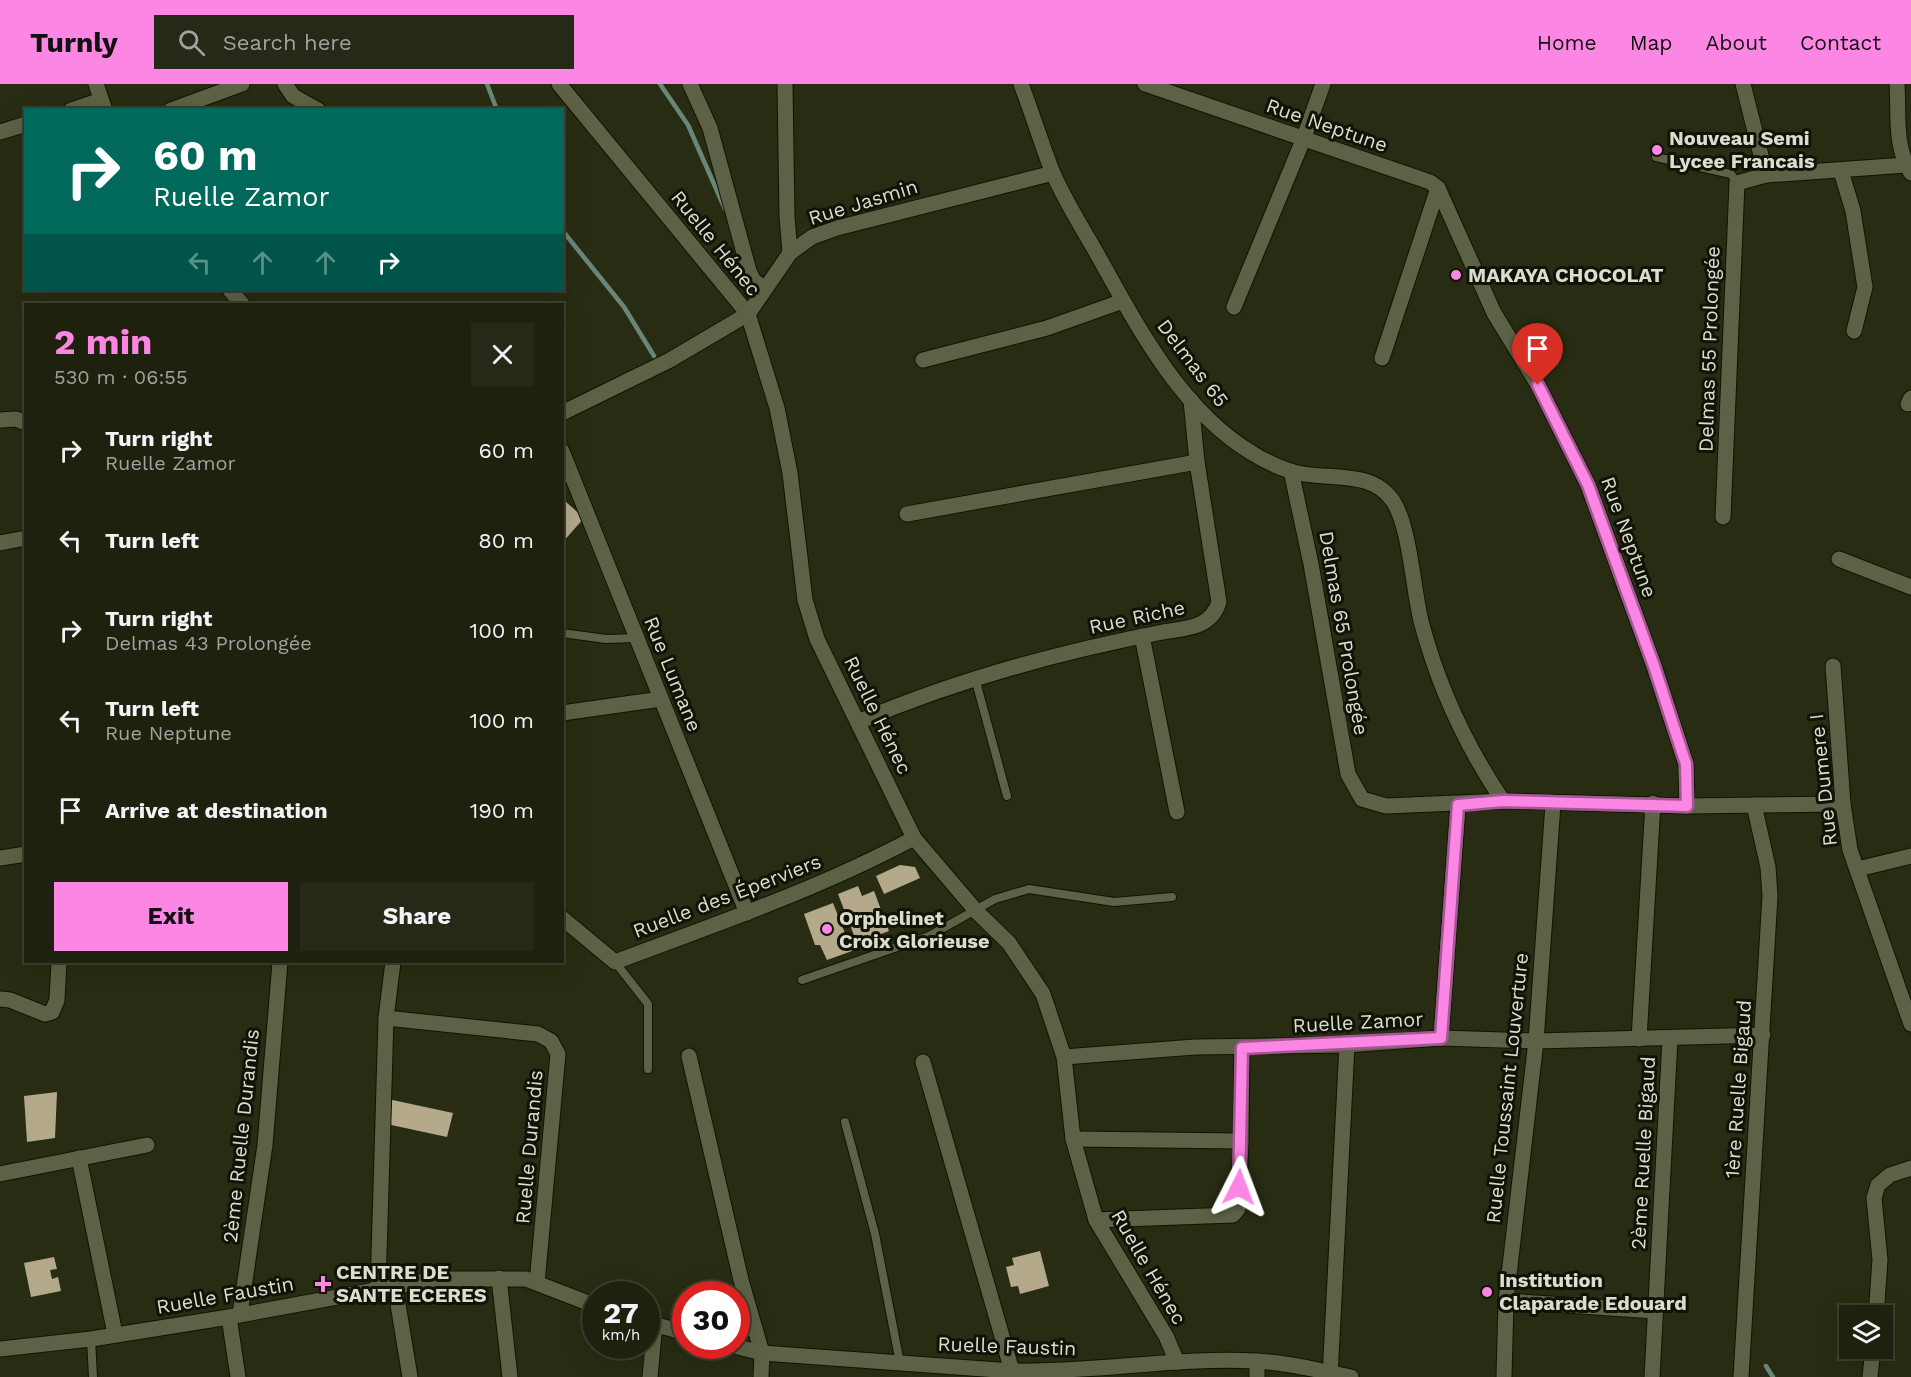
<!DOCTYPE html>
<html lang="en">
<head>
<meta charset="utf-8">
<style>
	:root { --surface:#1e210e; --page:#262917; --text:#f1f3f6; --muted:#a1a39e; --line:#3c3e2e; --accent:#fc86e4 }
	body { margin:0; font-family:"Work Sans",sans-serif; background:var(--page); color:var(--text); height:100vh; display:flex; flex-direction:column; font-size:22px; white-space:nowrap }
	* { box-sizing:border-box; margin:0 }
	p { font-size:20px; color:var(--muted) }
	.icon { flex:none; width:33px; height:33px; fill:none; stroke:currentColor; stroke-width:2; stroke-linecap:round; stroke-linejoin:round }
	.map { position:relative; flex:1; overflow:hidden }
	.drawer { position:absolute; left:24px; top:219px; width:540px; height:660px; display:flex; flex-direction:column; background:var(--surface); border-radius:0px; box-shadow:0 6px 24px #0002,0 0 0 2px var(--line) }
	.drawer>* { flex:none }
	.hud { position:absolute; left:24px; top:24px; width:540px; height:183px; border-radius:0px; box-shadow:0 6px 24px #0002,0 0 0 2px var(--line); background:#00695c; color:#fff; overflow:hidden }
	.tools { position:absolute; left:1839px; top:1221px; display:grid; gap:12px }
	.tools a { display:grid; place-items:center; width:54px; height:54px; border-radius:0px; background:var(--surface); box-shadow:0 6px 24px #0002,0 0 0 2px var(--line); font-size:30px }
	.speed { position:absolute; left:582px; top:1197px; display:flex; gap:12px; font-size:30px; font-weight:700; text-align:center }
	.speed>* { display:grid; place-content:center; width:78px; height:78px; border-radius:50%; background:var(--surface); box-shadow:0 6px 24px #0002,0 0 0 2px var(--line); line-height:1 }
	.speed small { font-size:15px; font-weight:400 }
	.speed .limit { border:9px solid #d22; background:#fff; color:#111 }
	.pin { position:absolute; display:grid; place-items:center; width:51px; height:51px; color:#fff; margin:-62px -26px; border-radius:50% 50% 50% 0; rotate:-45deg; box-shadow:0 0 6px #0007 }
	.pin .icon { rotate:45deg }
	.me { position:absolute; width:66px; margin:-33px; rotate:3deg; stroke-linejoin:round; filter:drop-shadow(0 0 4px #0008) }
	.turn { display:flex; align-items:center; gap:21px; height:126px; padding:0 30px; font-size:27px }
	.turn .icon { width:78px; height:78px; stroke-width:2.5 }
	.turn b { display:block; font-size:42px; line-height:51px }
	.lanes { display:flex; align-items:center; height:57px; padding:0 30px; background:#0003; justify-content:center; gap:30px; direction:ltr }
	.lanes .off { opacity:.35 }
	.round { display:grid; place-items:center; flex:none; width:63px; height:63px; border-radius:0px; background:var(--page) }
	.head { display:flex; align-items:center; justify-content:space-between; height:102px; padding:0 30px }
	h1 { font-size:36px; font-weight:700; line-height:45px; color:var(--accent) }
	.primary-button { display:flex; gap:12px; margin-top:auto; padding:12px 30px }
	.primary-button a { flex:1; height:69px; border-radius:0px; background:var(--accent); color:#111; font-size:24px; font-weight:700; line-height:69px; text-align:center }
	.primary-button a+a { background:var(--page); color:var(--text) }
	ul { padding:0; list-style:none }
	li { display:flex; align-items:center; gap:18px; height:90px; padding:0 30px }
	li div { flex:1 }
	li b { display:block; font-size:22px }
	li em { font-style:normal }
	header { display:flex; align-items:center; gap:36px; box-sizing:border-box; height:84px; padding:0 30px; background:var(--accent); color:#111 }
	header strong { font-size:28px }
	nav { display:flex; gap:33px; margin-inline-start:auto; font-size:21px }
	.search { width:420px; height:54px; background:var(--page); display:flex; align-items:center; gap:15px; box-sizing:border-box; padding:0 21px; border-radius:0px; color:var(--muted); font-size:22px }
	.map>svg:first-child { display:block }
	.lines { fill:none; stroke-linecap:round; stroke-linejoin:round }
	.stream { stroke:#6a8679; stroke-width:4.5 }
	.building { fill:#b5a98b }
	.service-casing { stroke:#111400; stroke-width:10 }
	.minor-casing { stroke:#111400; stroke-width:17 }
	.tertiary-casing { stroke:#111400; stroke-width:17 }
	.service { stroke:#5d6246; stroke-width:8 }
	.minor { stroke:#5d6246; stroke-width:15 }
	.tertiary { stroke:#5d6246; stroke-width:15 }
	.route-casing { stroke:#a45794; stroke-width:15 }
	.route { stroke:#fc86e4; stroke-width:10 }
	.poi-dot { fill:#fc86e4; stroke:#111308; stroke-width:2 }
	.labels { text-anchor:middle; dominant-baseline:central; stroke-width:6; stroke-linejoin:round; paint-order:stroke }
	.street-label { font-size:20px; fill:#dbdece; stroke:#111308 }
	.poi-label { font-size:20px; font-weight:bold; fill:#dbdece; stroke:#111308; text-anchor:start }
</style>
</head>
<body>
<header>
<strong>Turnly</strong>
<div class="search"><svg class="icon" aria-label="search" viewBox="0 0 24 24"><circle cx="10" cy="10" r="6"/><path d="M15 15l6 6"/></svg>Search here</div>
<nav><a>Home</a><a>Map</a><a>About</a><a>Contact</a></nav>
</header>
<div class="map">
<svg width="1911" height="1293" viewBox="0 0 1911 1293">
	<rect width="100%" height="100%" fill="#282c12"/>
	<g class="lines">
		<g class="stream">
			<polyline points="487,0 497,26"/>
			<polyline points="660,0 688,41 725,125"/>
			<polyline points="562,146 624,223 654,272"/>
			<polyline points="1766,1282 1773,1293"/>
		</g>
	</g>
	<g class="building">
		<polygon points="566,418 584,434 562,459 562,422"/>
		<polygon points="900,781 915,783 920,794 884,810 876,792"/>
		<polygon points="858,802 862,812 874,807 889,847 857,859 838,810"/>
		<polygon points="833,819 852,867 827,876 820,861 815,861 804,830"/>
		<polygon points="57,1008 55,1054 27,1058 24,1012"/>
		<polygon points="388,1015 453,1029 447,1053 382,1039"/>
		<polygon points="1040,1167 1049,1202 1020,1210 1018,1202 1011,1203 1006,1183 1014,1181 1012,1174"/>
		<polygon points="54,1173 57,1185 50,1186 52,1195 58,1193 61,1207 31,1213 24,1179"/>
	</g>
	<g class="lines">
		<defs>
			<g id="service">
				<polyline points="1656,73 1731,90 1737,99"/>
				<polyline points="562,549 606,555 636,554"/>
				<polyline points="975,594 1007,712"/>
				<polyline points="615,878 648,920 648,985"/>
				<polyline points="802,896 929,852 995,815 1029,805 1114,818 1172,813"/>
				<polyline points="845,1038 875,1150 900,1279"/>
				<polyline points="91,1255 93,1293"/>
			</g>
			<g id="minor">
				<polyline points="96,0 105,26"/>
				<polyline points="285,0 293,12 318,26"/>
				<polyline points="559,0 748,230 777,324 790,389 805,516 817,555 914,754 977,828 1009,859 1043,910 1064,973 1073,1055 1096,1136 1166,1252 1177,1278"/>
				<polyline points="690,0 710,44 749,187 754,197 765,204"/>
				<polyline points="785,0 787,132 790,169"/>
				<path d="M1021,0C1032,29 1041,58 1052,87C1064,115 1081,142 1096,168C1136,240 1180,326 1252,369C1263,376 1278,383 1290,387C1323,398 1370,383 1393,417C1410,443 1413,505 1421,537C1438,602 1466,662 1503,717"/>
				<polyline points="1145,0 1430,98 1438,104 1494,229 1538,301 1588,401 1654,582 1686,680 1687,722"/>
				<polyline points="1743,0 1766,91"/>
				<path d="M1897,0C1899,30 1894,63 1911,89"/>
				<polyline points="71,26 101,16"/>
				<polyline points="171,26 242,0"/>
				<polyline points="0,48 26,40"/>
				<polyline points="1841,87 1853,127 1865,203 1854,247"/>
				<polyline points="230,206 242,220"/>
				<polyline points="1234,223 1303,56 1323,0"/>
				<polyline points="1382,274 1438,104"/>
				<polyline points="923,276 1047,244 1123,217"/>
				<polyline points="1908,320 1911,314"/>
				<polyline points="562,329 670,276 748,230 790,169 812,153 837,144 1053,89"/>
				<polyline points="0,336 16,335 26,339"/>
				<polyline points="562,367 747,829"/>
				<polyline points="1291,387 1311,480 1348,690 1362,715 1386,722 1503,717 1687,722 1843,720"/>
				<polyline points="907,430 1197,378"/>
				<polyline points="1723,433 1737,99 1766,91 1906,81"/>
				<polyline points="0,459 26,454"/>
				<polyline points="1839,475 1911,503"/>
				<polyline points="1142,552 1177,728"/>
				<polyline points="1833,582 1843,720 1850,766 1911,940"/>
				<polyline points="562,629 661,615"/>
				<path d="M858,638C956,596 1059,568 1163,548C1187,544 1211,544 1219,518L1197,378L1191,316"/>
				<polyline points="0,774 26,770"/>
				<polyline points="1858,785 1911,772"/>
				<path d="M562,834L615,878C716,840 819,805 914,754"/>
				<polyline points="0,915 10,916 45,930 52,928 57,916 59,878"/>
				<polyline points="386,934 538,950 551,957 558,970 537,1199"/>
				<polyline points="1441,954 1458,721"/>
				<polyline points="1639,955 1653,719"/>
				<polyline points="689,972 741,1196 762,1269 761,1293"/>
				<polyline points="1064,973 1195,963 1347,961 1441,954 1536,957 1763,951"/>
				<polyline points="923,978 1012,1287"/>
				<polyline points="1073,1055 1241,1057 1242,964"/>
				<polyline points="79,1074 115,1250"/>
				<polyline points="0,1090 147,1061"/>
				<polyline points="1096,1136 1233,1131 1238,1125 1241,1057"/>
				<polyline points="499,1194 510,1293"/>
				<polyline points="395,1202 410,1293"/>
				<polyline points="378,1205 386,934 393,878"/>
				<polyline points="1506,1217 1655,1227"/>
				<polyline points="240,1230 265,1061 280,878"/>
				<polyline points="1876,1232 1880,1176 1874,1114 1878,1101 1890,1091 1911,1084"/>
				<polyline points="229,1233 238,1293"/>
				<polyline points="1257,1277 1257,1293"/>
				<polyline points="650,1293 655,1240"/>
				<polyline points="1330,1293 1347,961"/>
				<polyline points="1504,1293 1506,1217 1536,957 1553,720"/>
				<polyline points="1652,1293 1670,955"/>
				<polyline points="1741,1293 1770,812 1768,783 1754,721"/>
				<polyline points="1870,1293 1873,1264"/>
			</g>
			<g id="tertiary">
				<polyline points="646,1238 686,1249"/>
				<path d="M734,1262L762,1269L1012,1287C1093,1289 1174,1273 1255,1277C1287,1278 1320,1287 1351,1293"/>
				<polyline points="0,1265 91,1255 229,1233 435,1195 526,1195 596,1222"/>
			</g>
		</defs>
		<use href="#service" class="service-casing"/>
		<use href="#minor" class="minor-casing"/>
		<use href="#tertiary" class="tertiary-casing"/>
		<use href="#service" class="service"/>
		<use href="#minor" class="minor"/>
		<use href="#tertiary" class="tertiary"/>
	</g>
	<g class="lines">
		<defs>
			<polyline id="route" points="1239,1103 1242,964 1441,954 1458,721 1503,717 1687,722 1686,680 1654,582 1588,401 1538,301"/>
		</defs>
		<use href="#route" class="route-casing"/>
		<use href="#route" class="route"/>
	</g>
	<g class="poi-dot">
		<circle cx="1657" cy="66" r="6"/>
		<circle cx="1456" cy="191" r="6"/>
		<circle cx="827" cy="845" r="6"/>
		<path d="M320 1191h6v6h6v6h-6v6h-6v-6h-6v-6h6z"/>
		<circle cx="1487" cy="1208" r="6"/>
	</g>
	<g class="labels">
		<g class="street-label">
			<text transform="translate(1327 41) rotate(19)">Rue Neptune</text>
			<text transform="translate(863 118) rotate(-17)">Rue Jasmin</text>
			<text transform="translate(716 159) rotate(51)">Ruelle Hénec</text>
			<text transform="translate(1709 265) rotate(-88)">Delmas 55 Prolongée</text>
			<text transform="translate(1193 279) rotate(53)">Delmas 65</text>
			<text transform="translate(1629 453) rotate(70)">Rue Neptune</text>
			<text transform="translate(1137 533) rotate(-12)">Rue Riche</text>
			<text transform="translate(1344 549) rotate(80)">Delmas 65 Prolongée</text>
			<text transform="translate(673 590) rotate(68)">Rue Lumane</text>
			<text transform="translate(878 631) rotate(64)">Ruelle Hénec</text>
			<text transform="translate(1823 696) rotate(-96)">Rue Dumere I</text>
			<text transform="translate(727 812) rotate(-21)">Ruelle des Éperviers</text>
			<text transform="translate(1358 938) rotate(-3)">Ruelle Zamor</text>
			<text transform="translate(1507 1004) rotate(-84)">Ruelle Toussaint Louverture</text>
			<text transform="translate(1738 1005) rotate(-86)">1ère Ruelle Bigaud</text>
			<text transform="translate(241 1052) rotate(-84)">2ème Ruelle Durandis</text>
			<text transform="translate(529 1063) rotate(-85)">Ruelle Durandis</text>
			<text transform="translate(1643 1069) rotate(-87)">2ème Ruelle Bigaud</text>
			<text transform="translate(1149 1183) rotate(60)">Ruelle Hénec</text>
			<text transform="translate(225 1211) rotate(-10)">Ruelle Faustin</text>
			<text transform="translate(1007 1262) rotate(2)">Ruelle Faustin</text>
		</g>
		<g class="poi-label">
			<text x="1669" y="54">Nouveau Semi<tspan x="1669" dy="23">Lycee Francais</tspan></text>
			<text x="1468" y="191">MAKAYA CHOCOLAT</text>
			<text x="839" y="834">Orphelinet<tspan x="839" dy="23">Croix Glorieuse</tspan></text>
			<text x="336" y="1188">CENTRE DE<tspan x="336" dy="23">SANTE ECERES</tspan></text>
			<text x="1499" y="1196">Institution<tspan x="1499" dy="23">Claparade Edouard</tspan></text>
		</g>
	</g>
</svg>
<div class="tools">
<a><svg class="icon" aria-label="layers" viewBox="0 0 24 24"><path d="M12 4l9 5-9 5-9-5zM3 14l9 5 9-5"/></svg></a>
</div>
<div class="speed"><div>27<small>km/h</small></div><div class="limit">30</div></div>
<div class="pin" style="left:1538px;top:301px;background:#d93025"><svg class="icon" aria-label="arrive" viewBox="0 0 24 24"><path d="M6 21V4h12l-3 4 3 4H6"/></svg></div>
<svg class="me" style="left:1239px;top:1103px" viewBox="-20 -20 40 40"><path d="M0-17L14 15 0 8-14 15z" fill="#fc86e4" stroke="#fff" stroke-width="4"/></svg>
<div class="hud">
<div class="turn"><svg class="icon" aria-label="right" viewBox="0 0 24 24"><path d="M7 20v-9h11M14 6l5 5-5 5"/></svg><div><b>60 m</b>Ruelle Zamor</div></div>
<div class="lanes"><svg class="icon off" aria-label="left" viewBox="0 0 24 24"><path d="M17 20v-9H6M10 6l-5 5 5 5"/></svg><svg class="icon off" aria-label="ahead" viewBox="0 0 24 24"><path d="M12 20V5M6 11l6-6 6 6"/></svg><svg class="icon off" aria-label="ahead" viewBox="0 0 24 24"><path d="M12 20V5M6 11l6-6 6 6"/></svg><svg class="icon" aria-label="right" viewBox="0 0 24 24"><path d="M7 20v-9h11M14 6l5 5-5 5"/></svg></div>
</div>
<section class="drawer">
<div class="head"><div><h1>2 min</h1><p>530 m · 06:55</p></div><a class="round"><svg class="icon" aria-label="close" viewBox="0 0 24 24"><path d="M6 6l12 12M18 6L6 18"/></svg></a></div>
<ul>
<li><svg class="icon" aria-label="right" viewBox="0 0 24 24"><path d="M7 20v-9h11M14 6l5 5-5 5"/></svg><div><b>Turn right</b><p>Ruelle Zamor</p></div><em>60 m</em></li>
<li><svg class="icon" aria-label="left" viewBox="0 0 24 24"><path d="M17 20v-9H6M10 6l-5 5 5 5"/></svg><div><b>Turn left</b></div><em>80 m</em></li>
<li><svg class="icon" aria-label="right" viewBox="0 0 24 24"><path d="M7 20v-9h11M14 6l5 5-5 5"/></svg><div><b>Turn right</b><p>Delmas 43 Prolongée</p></div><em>100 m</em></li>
<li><svg class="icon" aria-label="left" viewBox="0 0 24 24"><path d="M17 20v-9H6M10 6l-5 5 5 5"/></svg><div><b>Turn left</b><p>Rue Neptune</p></div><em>100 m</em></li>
<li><svg class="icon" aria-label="arrive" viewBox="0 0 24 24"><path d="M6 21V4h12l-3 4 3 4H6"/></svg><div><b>Arrive at destination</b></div><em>190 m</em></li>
</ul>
<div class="primary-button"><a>Exit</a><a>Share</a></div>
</section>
</div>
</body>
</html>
